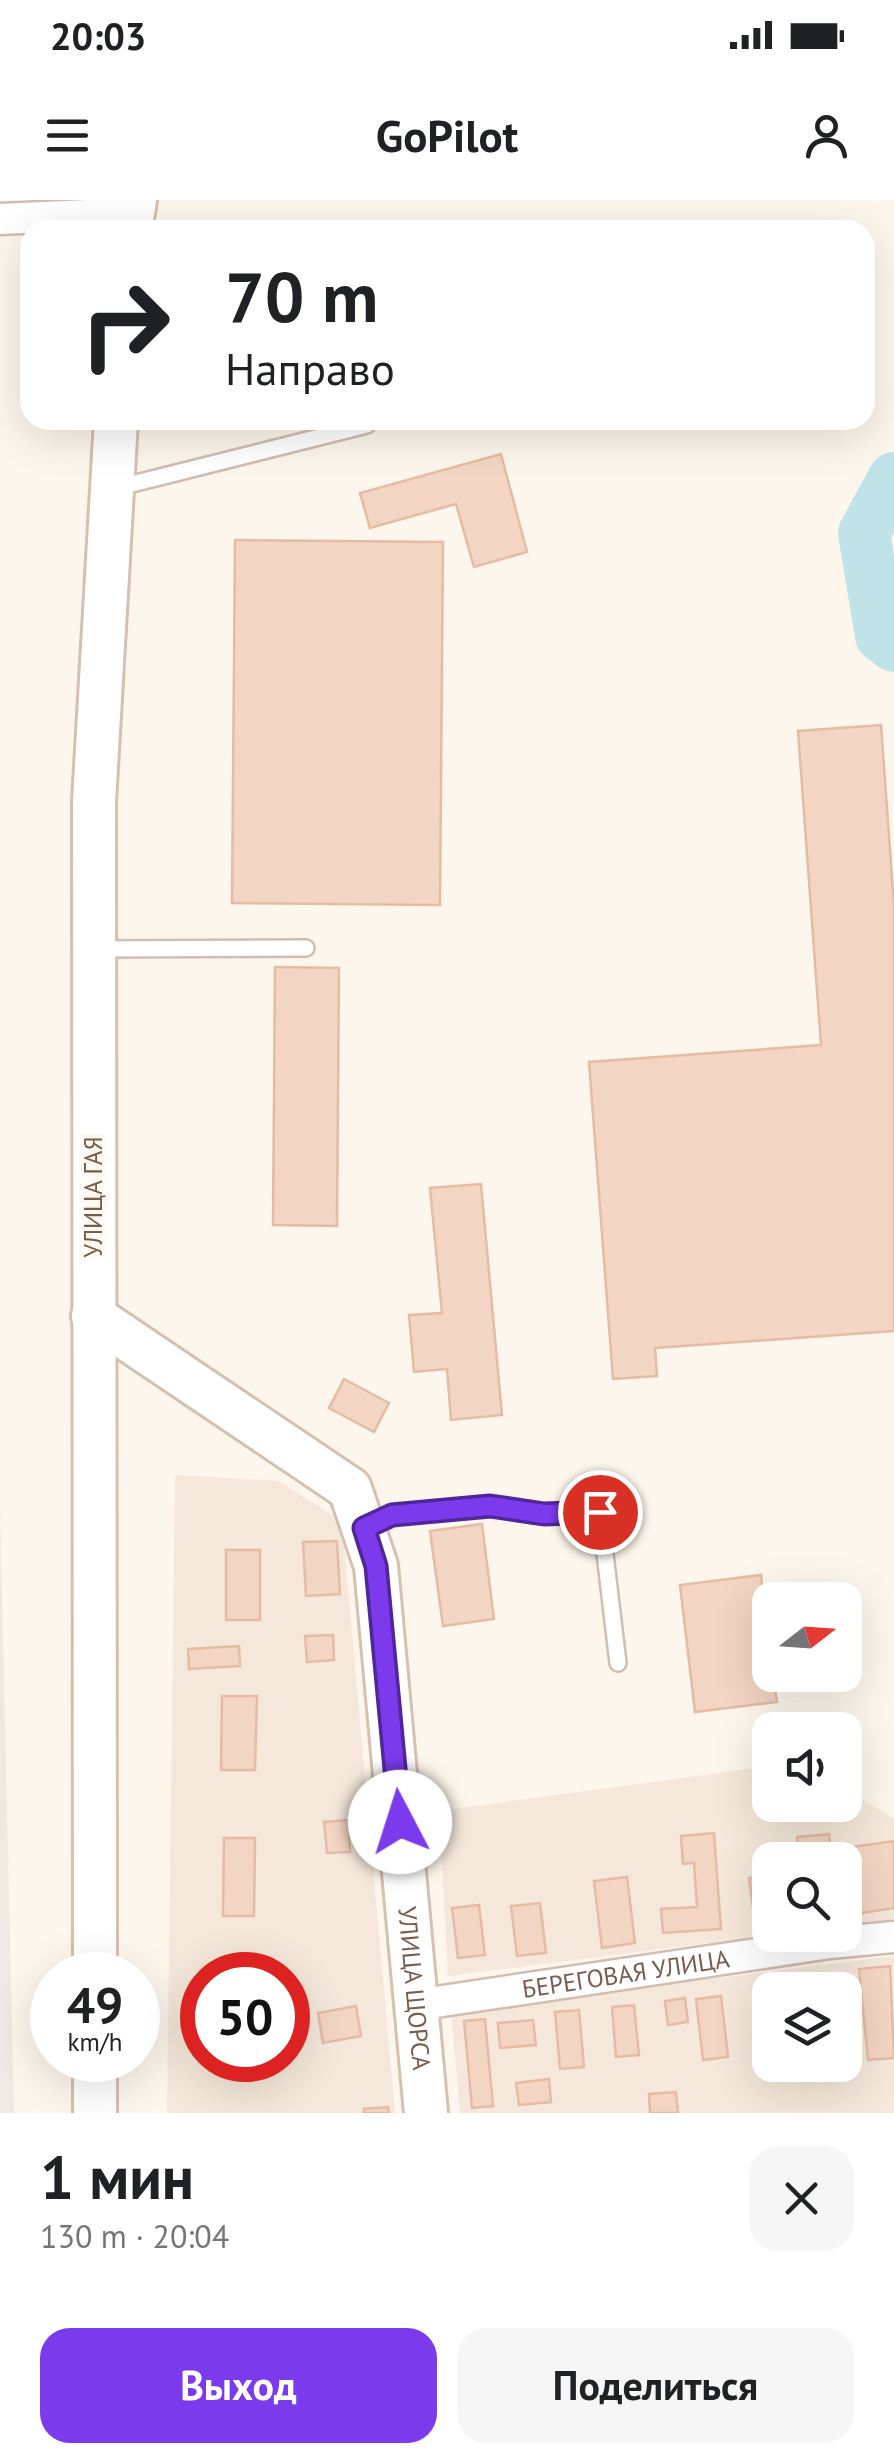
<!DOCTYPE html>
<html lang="ru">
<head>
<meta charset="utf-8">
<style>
	:root { --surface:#fff; --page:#f6f6f6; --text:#202124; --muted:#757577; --accent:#7c3aed }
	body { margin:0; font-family:"PT Sans",sans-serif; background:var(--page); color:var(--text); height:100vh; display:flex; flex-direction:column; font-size:38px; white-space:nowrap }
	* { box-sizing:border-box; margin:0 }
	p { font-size:32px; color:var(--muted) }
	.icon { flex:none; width:55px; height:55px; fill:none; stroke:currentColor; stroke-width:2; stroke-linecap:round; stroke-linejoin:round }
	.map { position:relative; height:1913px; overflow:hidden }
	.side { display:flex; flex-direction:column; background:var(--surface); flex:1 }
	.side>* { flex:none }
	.guide { position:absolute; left:20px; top:20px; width:855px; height:210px; border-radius:30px; box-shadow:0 10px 40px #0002; background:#fff; color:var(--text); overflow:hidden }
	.needle { width:65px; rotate:73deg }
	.buttons { position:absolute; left:752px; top:1382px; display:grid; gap:20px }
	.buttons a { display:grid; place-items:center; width:110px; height:110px; border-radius:20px; background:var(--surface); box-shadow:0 10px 40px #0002; font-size:50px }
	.speed { position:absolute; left:30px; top:1752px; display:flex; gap:20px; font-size:50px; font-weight:700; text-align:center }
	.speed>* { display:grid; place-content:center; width:130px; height:130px; border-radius:50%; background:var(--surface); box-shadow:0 10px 40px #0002; line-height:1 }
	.speed small { font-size:25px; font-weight:400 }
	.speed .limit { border:15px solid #d22; background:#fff; color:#111 }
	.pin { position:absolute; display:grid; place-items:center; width:85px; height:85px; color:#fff; margin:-42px; border:5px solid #fff; border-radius:50%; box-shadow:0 2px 10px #0007 }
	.me { position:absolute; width:110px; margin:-55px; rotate:355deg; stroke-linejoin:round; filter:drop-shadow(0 0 8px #0008) }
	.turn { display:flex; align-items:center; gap:35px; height:210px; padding:0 40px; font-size:45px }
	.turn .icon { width:130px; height:130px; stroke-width:2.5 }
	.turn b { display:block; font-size:70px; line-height:85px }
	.round { display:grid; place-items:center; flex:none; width:105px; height:105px; border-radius:30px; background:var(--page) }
	.headline { display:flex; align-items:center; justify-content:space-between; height:170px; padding:0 40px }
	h1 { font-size:60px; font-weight:600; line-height:75px }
	.action { display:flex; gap:20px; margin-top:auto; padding:20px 40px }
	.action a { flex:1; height:115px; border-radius:30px; background:var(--accent); color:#fff; font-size:40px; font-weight:600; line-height:115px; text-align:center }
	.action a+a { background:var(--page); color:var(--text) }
	.status { display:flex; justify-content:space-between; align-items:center; height:70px; padding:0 50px; background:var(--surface); direction:ltr }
	.status svg { height:28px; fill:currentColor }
	header { display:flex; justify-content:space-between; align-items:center; height:130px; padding:0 40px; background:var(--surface); font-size:45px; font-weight:600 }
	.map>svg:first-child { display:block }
	.residential { fill:#f5e8da; fill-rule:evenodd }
	.industrial { fill:#efe9e4 }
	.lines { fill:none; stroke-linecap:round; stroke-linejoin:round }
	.river { stroke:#bfe3e8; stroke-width:52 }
	.building { fill:#f3d5c3; stroke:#e6bba3; stroke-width:2.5 }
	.lane-casing { stroke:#d1beb0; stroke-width:20 }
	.street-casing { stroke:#d1beb0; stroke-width:35 }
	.secondary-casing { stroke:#d6c0b0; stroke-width:48 }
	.lane { stroke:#fff; stroke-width:15 }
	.street { stroke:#fff; stroke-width:30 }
	.secondary { stroke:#fff; stroke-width:42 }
	.route-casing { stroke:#51269a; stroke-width:25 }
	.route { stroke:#7c3aed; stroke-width:18 }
	.labels { text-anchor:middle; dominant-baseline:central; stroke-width:9; stroke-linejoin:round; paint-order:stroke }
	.street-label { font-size:25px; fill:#7a5c4d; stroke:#fffaf3 }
</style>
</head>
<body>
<div class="status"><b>20:03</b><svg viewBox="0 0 49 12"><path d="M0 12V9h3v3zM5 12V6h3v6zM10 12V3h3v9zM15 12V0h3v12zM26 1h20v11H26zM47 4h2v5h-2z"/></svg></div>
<header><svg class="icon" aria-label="menu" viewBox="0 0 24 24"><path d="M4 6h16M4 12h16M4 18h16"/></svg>GoPilot<svg class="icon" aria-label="person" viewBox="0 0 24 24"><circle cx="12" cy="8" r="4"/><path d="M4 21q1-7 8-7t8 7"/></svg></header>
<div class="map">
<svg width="894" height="1913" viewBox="0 0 894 1913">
	<rect width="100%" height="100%" fill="#fdf6ec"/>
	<g class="residential">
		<path d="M175,1275L278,1281L342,1321L395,1913H167ZM202,1775H288V1860H202Z"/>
		<polygon points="770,1566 770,1605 845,1605 845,1588 894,1619 894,1719 845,1726 845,1660 770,1660 772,1735 448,1776 439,1611"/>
		<path d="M894,1756V1913H460L451,1811ZM770,1790H845V1865H770Z"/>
	</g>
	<polygon class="industrial" points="0,1309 14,1913 0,1913"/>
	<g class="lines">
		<polyline class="river" points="894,278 864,333 881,436 894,446"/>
	</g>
	<g class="building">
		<polygon points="501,254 527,352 474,367 456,304 370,328 360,293"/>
		<polygon points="235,340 443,342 440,705 232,703"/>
		<polygon points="881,525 894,706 894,1131 655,1148 657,1176 613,1179 589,862 821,845 798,531"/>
		<polygon points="275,767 339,768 337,1026 273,1025"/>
		<polygon points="481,984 502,1215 451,1220 447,1169 414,1172 409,1115 442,1113 430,988"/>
		<polygon points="344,1179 389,1203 374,1232 329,1208"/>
		<polygon points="482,1324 494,1419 443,1426 430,1331"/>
		<polygon points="337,1341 340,1394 306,1396 303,1342"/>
		<rect x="226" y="1350" width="34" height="70"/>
		<polygon points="761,1375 770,1475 773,1475 777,1502 695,1512 680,1385"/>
		<polygon points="333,1435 334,1460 307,1462 305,1436"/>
		<polygon points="239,1446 240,1466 189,1469 188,1449"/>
		<polygon points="222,1496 257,1496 255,1570 221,1570"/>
		<polygon points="348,1620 350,1652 327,1653 324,1622"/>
		<polygon points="714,1633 721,1729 663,1733 661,1709 697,1707 694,1663 683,1664 681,1636"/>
		<polygon points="829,1634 832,1660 799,1660 797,1637"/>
		<polygon points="224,1638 255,1638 254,1716 223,1716"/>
		<polygon points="894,1641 894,1708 855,1714 845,1648"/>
		<polygon points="770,1675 770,1727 756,1729 749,1678"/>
		<polygon points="627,1677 635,1743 602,1748 594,1681"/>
		<polygon points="540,1703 546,1753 517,1756 511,1706"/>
		<polygon points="479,1705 485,1755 458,1758 452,1708"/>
		<polygon points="890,1766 894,1858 868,1860 859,1769"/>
		<polygon points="806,1776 808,1790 782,1790 781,1780"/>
		<polygon points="721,1796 728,1857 703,1860 696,1799"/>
		<polygon points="685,1798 688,1822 668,1825 665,1801"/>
		<polygon points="634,1805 639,1855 616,1857 612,1807"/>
		<polygon points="356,1806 361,1836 323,1843 318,1813"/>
		<polygon points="579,1810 584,1867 560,1869 555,1812"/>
		<polygon points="485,1819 493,1906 472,1908 464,1821"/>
		<polygon points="533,1820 536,1845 500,1848 498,1823"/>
		<polygon points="549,1879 551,1902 519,1905 516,1883"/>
		<polygon points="676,1892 678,1913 650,1913 649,1894"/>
		<polygon points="388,1907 389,1913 364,1913 364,1909"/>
	</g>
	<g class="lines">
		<defs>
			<g id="lane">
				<polyline points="116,288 367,225 367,220"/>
				<polyline points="95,749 306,748"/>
				<polyline points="365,1328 392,1315 490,1307 544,1314 600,1312 618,1463"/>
			</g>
			<g id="street">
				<polyline points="0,19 132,13"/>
				<path id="s1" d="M416,1805L830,1743L894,1737"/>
			</g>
			<g id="secondary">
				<polyline points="130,30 135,0"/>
				<path id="s2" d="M93,1116L350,1289L376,1366L426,1913"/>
				<polyline points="95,1775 94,602 116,220"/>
				<polyline points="95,1860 95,1913"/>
			</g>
		</defs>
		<use href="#lane" class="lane-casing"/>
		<use href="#street" class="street-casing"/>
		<use href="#secondary" class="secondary-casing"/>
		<use href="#lane" class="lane"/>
		<use href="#street" class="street"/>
		<use href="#secondary" class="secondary"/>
	</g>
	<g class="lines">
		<defs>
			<polyline id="route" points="400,1622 376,1366 364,1328 392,1315 490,1306 544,1314 600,1312"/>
		</defs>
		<use href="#route" class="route-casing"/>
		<use href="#route" class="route"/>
	</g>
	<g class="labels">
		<g class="street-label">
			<text transform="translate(93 997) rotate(-90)">УЛИЦА ГАЯ</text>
			<text stroke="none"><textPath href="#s1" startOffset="212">БЕРЕГОВАЯ УЛИЦА</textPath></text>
			<text stroke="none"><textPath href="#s2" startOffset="815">УЛИЦА ЩОРСА</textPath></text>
		</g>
	</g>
</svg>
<div class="buttons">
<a><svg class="needle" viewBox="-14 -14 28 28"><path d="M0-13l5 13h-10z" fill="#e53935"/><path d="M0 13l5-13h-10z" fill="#757577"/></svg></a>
<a><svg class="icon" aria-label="sound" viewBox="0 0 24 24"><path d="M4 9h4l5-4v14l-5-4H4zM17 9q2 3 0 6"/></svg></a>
<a><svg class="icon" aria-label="search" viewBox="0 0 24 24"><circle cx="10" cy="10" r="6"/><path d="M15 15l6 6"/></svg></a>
<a><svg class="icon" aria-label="layers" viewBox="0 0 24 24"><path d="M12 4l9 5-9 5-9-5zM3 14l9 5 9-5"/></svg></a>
</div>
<div class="speed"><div>49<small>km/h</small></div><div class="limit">50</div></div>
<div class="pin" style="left:600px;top:1312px;background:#d93025"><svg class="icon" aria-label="arrive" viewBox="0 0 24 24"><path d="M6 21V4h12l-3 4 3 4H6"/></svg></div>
<svg class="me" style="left:400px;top:1622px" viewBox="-20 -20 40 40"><circle r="19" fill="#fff"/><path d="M0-13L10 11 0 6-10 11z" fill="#7c3aed"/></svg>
<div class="guide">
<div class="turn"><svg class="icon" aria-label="right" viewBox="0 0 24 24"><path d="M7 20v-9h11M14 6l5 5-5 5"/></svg><div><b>70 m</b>Направо</div></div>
</div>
</div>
<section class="side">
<div class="headline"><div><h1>1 мин</h1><p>130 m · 20:04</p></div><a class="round"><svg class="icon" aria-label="close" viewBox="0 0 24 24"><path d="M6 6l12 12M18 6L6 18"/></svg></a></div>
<div class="action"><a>Выход</a><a>Поделиться</a></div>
</section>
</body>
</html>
